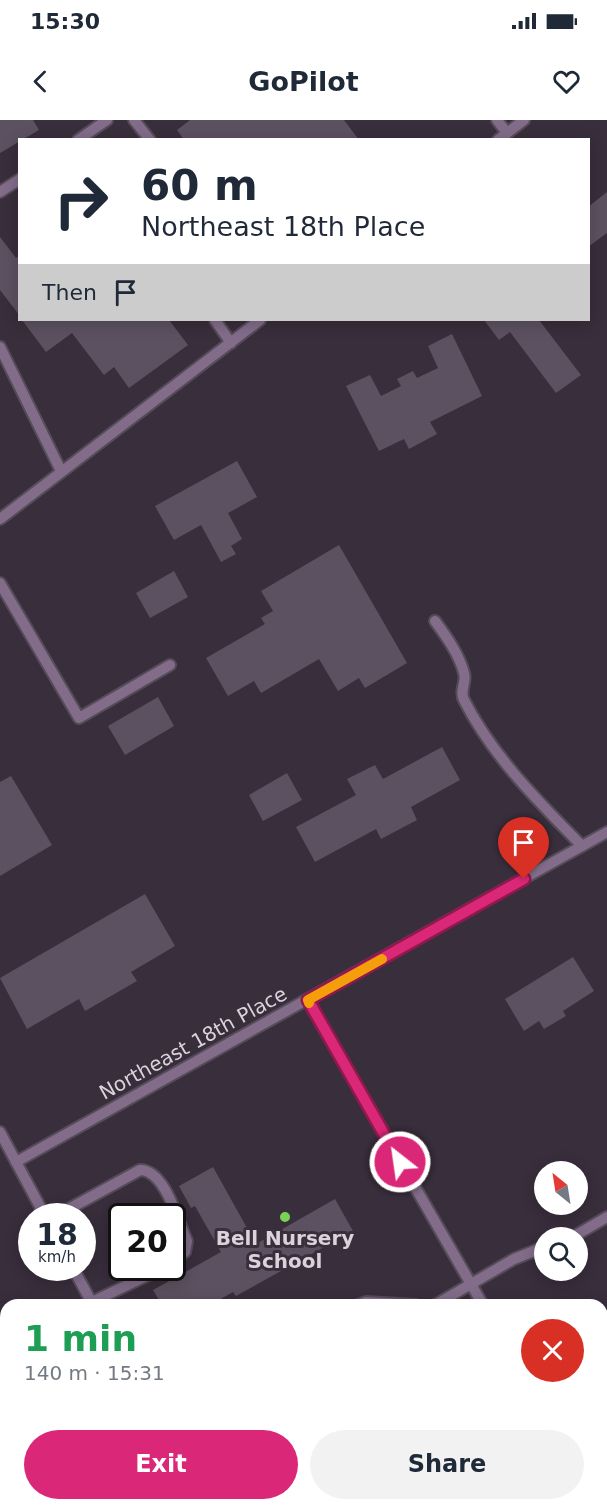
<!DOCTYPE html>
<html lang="en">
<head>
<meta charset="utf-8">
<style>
	:root { --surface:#fff; --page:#f2f2f3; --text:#1f2937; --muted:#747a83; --accent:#db2777 }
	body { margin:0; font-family:"DejaVu Sans",sans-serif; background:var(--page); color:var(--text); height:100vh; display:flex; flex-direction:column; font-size:22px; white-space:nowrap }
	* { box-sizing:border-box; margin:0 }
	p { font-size:20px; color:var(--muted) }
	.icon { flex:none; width:33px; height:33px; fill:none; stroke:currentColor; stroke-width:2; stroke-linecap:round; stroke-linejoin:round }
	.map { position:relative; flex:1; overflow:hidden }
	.details { position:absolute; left:0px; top:1179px; width:608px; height:212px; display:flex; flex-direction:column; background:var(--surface); border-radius:18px 18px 0 0; box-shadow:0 3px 15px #0003 }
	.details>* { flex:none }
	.top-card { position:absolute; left:18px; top:18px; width:572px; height:183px; border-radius:0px; box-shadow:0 3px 15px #0003; background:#fff; color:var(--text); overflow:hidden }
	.needle { width:39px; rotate:330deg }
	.tools { position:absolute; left:534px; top:1041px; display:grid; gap:12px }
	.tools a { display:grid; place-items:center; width:54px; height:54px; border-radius:50%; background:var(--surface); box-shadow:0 3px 15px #0003; font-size:30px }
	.speed { position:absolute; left:18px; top:1083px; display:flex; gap:12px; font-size:30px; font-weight:700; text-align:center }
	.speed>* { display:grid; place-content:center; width:78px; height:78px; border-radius:50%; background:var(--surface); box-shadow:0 3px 15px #0003; line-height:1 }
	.speed small { font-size:15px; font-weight:400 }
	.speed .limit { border:3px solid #111; border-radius:9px; background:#fff; color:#111 }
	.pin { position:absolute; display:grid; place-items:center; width:51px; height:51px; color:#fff; margin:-62px -26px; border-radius:50% 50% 50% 0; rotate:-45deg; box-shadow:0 0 6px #0007 }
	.pin .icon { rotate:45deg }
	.me { position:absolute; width:66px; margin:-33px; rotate:330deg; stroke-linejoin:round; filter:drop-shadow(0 0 4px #0008) }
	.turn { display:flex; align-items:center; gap:21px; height:126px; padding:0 24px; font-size:27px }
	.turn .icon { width:78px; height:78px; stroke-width:2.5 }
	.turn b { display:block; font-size:42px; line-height:51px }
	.then { display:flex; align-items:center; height:57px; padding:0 24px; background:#0003; gap:12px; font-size:22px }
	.round { display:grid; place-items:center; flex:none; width:63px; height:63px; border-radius:32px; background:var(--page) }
	.head { display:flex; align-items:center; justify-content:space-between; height:102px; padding:0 24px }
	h1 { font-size:36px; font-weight:700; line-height:45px; color:#1e9e55 }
	.primary-button { display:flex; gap:12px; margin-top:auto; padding:12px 24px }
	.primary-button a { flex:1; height:69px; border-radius:36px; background:var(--accent); color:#fff; font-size:24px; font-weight:700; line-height:69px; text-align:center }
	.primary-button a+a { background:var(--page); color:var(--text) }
	.status { display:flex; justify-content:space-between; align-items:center; height:42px; padding:0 30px; background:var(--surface); direction:ltr }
	.status svg { height:16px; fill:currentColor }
	header { display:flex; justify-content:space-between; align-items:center; height:78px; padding:0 24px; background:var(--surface); font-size:27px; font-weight:700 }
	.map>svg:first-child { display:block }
	.building { fill:#5c5160 }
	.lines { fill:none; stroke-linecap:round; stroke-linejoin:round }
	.lane-casing { stroke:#564c59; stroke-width:14 }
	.lane { stroke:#826c8a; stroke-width:10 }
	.route-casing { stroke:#8e194d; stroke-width:15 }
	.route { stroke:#db2777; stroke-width:10 }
	.slow { stroke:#f59e0b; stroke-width:10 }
	.poi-dot { fill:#7bd156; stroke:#392e3c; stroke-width:2 }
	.labels { text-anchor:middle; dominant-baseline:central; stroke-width:6; stroke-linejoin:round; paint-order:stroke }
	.street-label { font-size:20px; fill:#dad3dc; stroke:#392e3c }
	.poi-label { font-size:20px; font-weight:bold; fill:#dad3dc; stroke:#392e3c }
</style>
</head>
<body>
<div class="status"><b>15:30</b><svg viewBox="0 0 49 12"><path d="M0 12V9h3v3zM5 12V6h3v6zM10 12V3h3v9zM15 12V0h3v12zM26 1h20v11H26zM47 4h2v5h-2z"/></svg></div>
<header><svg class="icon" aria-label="back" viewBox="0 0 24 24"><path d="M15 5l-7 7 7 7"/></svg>GoPilot<svg class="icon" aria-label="heart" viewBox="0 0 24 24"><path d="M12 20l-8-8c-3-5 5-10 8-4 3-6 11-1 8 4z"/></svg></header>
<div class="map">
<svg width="607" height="1390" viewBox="0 0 607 1390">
	<rect width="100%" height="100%" fill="#392e3c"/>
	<g class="building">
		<polygon points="0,0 33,0 39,10 0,33"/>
		<polygon points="190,0 344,0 359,20 184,20 177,10"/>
		<polygon points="607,72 607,113 588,127 588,87"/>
		<polygon points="0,117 16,138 20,135 20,196 0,170"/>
		<polygon points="22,200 169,200 188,225 129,268 114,247 104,255 72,213 46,232"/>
		<polygon points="484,200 539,200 581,255 556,273 510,212 499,220"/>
		<polygon points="452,214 482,276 430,302 437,314 409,329 404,319 379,331 346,266 370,255 381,276 401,266 397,259 413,251 417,258 438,248 428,226"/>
		<polygon points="237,341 257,377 228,393 242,419 231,426 236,434 221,442 201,405 174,420 155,386"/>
		<polygon points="339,425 407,543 365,568 359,558 338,571 319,539 261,573 254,561 228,576 206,538 265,504 261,498 273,491 261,471"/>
		<polygon points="174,451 188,477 150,498 136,473"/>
		<polygon points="158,577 174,606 125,635 108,606"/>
		<polygon points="442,627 460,660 411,687 417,700 381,719 376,709 315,742 296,707 356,675 347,659 375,645 383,659"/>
		<polygon points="287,653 302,680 263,701 249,675"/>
		<polygon points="11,656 52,725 0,756 0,662"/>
		<polygon points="145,774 175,826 131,852 137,861 85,891 79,879 27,909 0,858"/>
		<polygon points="573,837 594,871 563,891 566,896 544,909 539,901 524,911 505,879"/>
		<polygon points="213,1047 256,1124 335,1079 353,1111 236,1176 233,1172 210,1185 162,1185 153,1170 221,1132 195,1086 191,1088 179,1066"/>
	</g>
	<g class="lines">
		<defs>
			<g id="lane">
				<polyline points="134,0 150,20"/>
				<polyline points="497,0 507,13"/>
				<polyline points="78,20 107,0"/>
				<polyline points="498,20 524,0"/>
				<polyline points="0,72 20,59"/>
				<polyline points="215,200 231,223"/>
				<polyline points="0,227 61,351"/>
				<polyline points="0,399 260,200"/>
				<polyline points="0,463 79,598 170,545"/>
				<path d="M435,501C446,516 459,534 464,553C467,562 459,571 464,580C493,637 538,681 582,726"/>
				<polyline points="308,881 483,1185"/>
				<polyline points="0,1012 45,1096"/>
				<polyline points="16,1042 607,712"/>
				<path d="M56,1096L140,1050C165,1050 178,1101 187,1121L185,1132L172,1141"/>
				<polyline points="571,1118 607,1097"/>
				<polyline points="73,1148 93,1185"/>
				<polyline points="92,1182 163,1148"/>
				<polyline points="358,1185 366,1182 416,1185"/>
				<polyline points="435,1185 514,1139 544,1127"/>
				<polyline points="203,1384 206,1390"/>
				<polyline points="420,1384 423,1390"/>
				<polyline points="591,1384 594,1390"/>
				<polyline points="38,1390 43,1384"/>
			</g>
		</defs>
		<use href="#lane" class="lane-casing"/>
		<use href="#lane" class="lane"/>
	</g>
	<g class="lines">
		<defs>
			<polyline id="route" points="400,1042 308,880 524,759"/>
		</defs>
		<use href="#route" class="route-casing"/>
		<use href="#route" class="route"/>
		<polyline class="slow" points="309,883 308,880 382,839"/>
	</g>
	<circle class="poi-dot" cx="285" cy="1097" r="6"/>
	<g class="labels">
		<g class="street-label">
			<text transform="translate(193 923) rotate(-29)">Northeast 18th Place</text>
		</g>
		<g class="poi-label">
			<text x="285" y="1118">Bell Nursery<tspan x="285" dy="23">School</tspan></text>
		</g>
	</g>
</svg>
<div class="tools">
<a><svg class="needle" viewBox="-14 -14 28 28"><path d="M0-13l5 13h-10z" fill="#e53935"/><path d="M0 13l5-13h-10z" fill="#747a83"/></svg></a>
<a><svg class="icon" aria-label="search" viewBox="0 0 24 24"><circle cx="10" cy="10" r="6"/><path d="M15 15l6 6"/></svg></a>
</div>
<div class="speed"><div>18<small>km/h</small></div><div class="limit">20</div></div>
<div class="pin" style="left:524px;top:759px;background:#d93025"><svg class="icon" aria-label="arrive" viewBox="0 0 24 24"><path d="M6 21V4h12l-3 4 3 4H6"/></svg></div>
<svg class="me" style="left:400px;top:1042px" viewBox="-20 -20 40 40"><circle r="17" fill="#db2777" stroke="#fff" stroke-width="3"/><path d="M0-11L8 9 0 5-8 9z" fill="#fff"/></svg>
<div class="top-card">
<div class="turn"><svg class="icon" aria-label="right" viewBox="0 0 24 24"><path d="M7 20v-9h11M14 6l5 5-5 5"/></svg><div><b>60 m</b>Northeast 18th Place</div></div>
<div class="then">Then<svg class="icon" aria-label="arrive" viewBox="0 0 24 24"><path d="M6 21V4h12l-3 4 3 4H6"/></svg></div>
</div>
<section class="details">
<div class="head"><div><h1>1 min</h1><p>140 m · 15:31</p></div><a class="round" style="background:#d93025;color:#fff"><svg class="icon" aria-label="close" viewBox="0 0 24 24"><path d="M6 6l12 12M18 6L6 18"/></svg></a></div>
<div class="primary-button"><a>Exit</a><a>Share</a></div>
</section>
</div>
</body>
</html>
